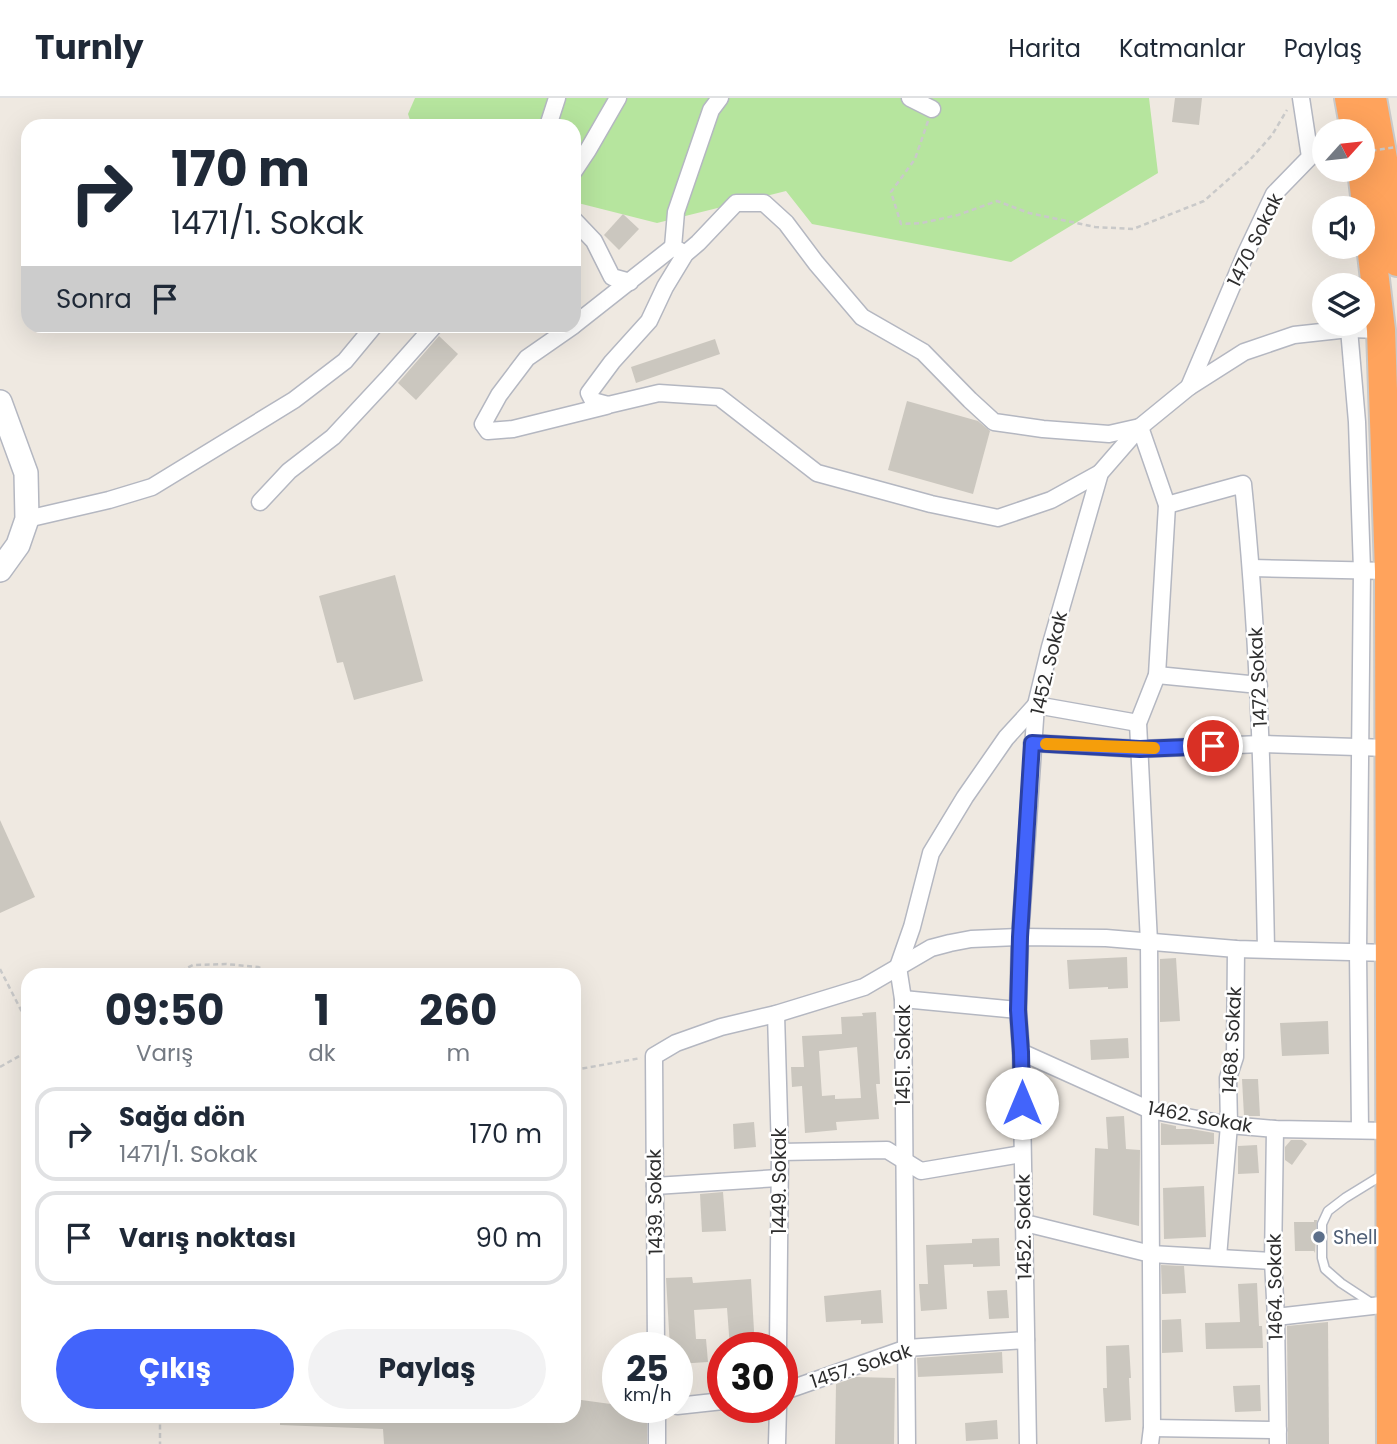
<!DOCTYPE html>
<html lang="tr">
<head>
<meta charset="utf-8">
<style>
	:root { --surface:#fff; --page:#f2f2f3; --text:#1f2937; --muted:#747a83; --line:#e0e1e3; --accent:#4264fb }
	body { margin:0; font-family:Poppins,sans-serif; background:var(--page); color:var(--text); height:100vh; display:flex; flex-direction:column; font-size:26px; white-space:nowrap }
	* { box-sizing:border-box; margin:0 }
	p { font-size:23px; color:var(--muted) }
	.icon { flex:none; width:38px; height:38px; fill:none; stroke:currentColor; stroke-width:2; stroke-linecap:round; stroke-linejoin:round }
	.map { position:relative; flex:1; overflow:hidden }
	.panel { position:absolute; left:21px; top:870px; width:560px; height:455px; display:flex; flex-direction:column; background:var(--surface); border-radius:21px; box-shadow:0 7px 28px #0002 }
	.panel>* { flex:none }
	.top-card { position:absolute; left:21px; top:21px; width:560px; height:214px; border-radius:21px; box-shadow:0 7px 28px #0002; background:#fff; color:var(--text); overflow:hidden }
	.needle { width:46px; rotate:63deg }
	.tools { position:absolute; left:1312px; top:21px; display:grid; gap:14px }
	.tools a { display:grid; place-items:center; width:63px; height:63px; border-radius:50%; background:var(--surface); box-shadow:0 7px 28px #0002; font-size:35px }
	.speed { position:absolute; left:602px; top:1234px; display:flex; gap:14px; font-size:35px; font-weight:700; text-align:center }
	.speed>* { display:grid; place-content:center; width:91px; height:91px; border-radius:50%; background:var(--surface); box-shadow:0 7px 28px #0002; line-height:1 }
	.speed small { font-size:18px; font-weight:400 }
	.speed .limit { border:10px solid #d22; background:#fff; color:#111 }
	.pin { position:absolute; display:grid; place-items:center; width:60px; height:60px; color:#fff; margin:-30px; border:4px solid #fff; border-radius:50%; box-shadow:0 2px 7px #0007 }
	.me { position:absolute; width:77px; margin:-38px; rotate:0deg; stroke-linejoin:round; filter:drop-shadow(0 0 5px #0008) }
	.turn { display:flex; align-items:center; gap:24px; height:147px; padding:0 35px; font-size:32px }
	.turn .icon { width:91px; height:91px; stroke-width:2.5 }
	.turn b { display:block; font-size:49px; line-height:60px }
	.then { display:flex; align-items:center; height:66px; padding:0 35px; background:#0003; gap:14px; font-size:26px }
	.eta { display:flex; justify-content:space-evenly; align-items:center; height:119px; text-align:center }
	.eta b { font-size:42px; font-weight:700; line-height:49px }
	.primary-button { display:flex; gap:14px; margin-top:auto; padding:14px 35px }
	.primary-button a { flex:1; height:80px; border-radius:42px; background:var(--accent); color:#fff; font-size:28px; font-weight:700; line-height:80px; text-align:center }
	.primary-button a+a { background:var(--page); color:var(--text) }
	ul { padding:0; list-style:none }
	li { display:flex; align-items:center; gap:21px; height:94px; margin:0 14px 10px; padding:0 21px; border:4px solid var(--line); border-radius:21px }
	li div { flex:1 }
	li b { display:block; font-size:26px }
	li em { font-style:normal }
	header { display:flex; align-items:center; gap:42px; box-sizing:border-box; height:98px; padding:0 35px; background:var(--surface); border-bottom:2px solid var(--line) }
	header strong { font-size:33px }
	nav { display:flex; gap:38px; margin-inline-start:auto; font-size:24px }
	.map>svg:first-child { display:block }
	.green { fill:#b6e59e }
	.building { fill:#cbc7bf; fill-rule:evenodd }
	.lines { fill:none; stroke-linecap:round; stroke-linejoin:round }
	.lane-casing { stroke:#b4b7c1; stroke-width:11 }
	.street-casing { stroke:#b4b7c1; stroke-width:19 }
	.secondary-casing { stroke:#b4b7c1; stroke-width:26 }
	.highway-casing { stroke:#c9c9c9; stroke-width:32 }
	.path { stroke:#c9c9c9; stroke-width:2.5; stroke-dasharray:5 3.5; stroke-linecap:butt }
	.lane { stroke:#fff; stroke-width:8 }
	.street { stroke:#fff; stroke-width:16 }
	.secondary { stroke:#fff; stroke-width:23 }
	.highway { stroke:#ffa35c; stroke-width:28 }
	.path-bridge { stroke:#c9c9c9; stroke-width:2.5; stroke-dasharray:5 3.5; stroke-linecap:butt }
	.route-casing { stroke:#2b41a3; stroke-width:18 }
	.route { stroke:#4264fb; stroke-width:12 }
	.slow { stroke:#f59e0b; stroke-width:12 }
	.service-dot { fill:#5c6f8a; stroke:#fff; stroke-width:2.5 }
	.labels { text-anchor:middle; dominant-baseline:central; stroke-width:5; stroke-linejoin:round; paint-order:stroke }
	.street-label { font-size:19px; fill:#2e2e2e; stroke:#fff }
	.service-label { font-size:19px; fill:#4e5e75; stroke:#fff; text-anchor:start }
</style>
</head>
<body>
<header>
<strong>Turnly</strong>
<nav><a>Harita</a><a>Katmanlar</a><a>Paylaş</a></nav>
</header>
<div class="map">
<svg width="1397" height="1346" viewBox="0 0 1397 1346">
	<rect width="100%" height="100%" fill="#efe9e1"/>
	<polygon class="green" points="415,0 1149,0 1158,75 1011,164 812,126 786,93 657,125 574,104 574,28 412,28 408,16"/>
	<g class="building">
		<polygon points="1175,0 1202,0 1199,27 1172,24"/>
		<polygon points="623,116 639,131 619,152 604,137"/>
		<polygon points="439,238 458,256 416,302 398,285"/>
		<polygon points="715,241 720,256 636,285 631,269"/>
		<polygon points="907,303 978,323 990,333 973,396 888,372"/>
		<polygon points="395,477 423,583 354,602 343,564 337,565 319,498"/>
		<polygon points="0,722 35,799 0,815"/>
		<polygon points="1127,859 1128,890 1108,891 1108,889 1069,891 1067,862"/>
		<polygon points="1176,860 1180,923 1160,924 1160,861"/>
		<path d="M876,914L880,986H876L879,1021L836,1024L837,1032L805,1035L802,988L792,989L791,969H804L802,938L842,936L841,919L863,918L862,915ZM857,949L861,1000L835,1001V997L822,998L819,953Z"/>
		<polygon points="1328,923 1329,956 1282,958 1280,925"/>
		<polygon points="1128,940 1129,960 1091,962 1090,942"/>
		<polygon points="1242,981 1258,981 1260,1018 1244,1018"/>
		<polygon points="1124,1018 1126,1051 1140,1052 1139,1128 1093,1117 1095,1050 1108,1051 1106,1019"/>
		<polygon points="754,1024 756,1049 734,1051 733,1026"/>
		<polygon points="1161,1025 1176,1028 1176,1031 1191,1031 1214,1035 1214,1046 1161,1047"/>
		<polygon points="1291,1042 1302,1042 1307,1046 1292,1067 1285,1062 1285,1049"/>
		<polygon points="1257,1047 1259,1075 1238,1076 1238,1048"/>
		<polygon points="1204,1088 1206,1139 1164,1141 1163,1090"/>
		<polygon points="723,1094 726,1133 702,1134 700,1096"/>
		<polygon points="1314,1122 1317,1122 1315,1155 1314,1153 1295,1153 1294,1124 1314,1124"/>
		<polygon points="999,1140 1000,1168 973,1169 973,1166 944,1167 947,1211 921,1213 919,1186 928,1186 926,1147 972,1145 972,1141"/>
		<polygon points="1161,1167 1184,1168 1186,1195 1162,1196"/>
		<polygon points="692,1179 693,1185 751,1181 755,1250 730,1250 727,1210 694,1212 696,1241 706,1241 708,1264 677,1266 677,1250 670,1250 666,1180"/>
		<polygon points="1257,1185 1259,1228 1262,1228 1263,1250 1206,1251 1205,1225 1240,1224 1238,1186"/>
		<polygon points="881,1192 883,1225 861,1226 861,1222 826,1224 824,1198"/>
		<polygon points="1007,1192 1009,1220 989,1221 987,1193"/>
		<polygon points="1181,1221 1183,1254 1162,1255 1162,1222"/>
		<polygon points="1328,1224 1329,1346 1288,1346 1287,1228"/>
		<polygon points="1129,1247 1131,1280 1129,1280 1131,1322 1105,1324 1103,1290 1107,1290 1106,1248"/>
		<polygon points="1002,1254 1003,1275 918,1279 917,1260"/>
		<polygon points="856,1279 895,1280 894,1346 835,1346 836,1286"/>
		<polygon points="1260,1287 1261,1313 1235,1314 1233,1288"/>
		<polygon points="574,1301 618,1307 618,1309 647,1311 647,1346 384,1346 383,1331 280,1327 280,1318 574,1318"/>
		<polygon points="997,1322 998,1341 966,1343 965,1325"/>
	</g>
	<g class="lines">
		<defs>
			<polyline id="lane" points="1373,1206 1341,1185 1325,1171 1322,1160 1322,1126 1328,1113 1345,1100 1384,1076"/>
			<g id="street">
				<polyline points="910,0 932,11"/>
				<polyline points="548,28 557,0"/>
				<polyline points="574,73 588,52 618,0"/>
				<polyline points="574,122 594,143 612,179 630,184"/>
				<polyline points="685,156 673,149 676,114 711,12 720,0"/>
				<polyline points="574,227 673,149"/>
				<polyline points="573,228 527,260 499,297 483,326 488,333 513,331 606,308"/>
				<polyline points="1349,231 1357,324 1362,472 1358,854 1360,1032"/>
				<polyline points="1189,289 1246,155 1274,96 1310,59 1301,0"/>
				<polyline points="1100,375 1051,402 998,420 931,406 817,375 719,299 659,295 608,307 593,303 589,295 612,264 649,223 665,189 685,156 698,145 736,105 764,105 786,125 816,165 862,219 923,254 970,302 994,324 1043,331 1109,336 1140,329 1167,407 1157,577 1138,625 1149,844 1152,1330 1150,1346"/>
				<polyline points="260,404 289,373 333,339 387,281 434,228"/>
				<path d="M1167,407L1243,386C1259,541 1263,696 1266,851"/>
				<polyline points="27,421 109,402 152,389 294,302 345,263 374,228"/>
				<polyline points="1252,470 1389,473"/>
				<polyline points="1157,577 1259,587"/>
				<polyline points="1032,645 1140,651 1261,646 1388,650"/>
				<polyline points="903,901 1018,912"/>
				<polyline points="776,916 780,1054 778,1250"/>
				<polyline points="1021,954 1150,1012 1229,1027 1275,1031 1390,1033"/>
				<polyline points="1275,1031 1273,1163 1276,1219 1278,1346"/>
				<polyline points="780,1054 887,1052 921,1073 1022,1056"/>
				<polyline points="655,1088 779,1080"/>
				<polyline points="1025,1125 1151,1156 1273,1163"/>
				<polyline points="1218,1159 1229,1027 1228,980 1235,959 1236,851"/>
				<polyline points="1276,1219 1390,1206"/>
				<polyline points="656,1250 654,958 676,945 721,929 776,916 864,889 931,850 950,845 971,841 1020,839 1106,840 1236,851 1390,855"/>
				<polyline points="782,1294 907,1250 1026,1242"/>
				<polyline points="677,1308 723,1303"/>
				<polyline points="1152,1330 1278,1332"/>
				<polyline points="657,1346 657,1309"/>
				<polyline points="777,1346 778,1309"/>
				<polyline points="907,1346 903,901 898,869 912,829 931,755 965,699 1006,640 1036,607 1138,625"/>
				<polyline points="1028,1346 1021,954 1018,912 1020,839 1036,607 1050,549 1100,375 1140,329 1189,289 1244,254 1294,237 1349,231 1381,232"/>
			</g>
			<polyline id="secondary" points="0,304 26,375 27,421 18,447 0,472"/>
			<g id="highway">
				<polyline points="1349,0 1355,33"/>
				<polyline points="1372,0 1387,83 1397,164"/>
				<polyline points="1362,72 1381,232 1389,473 1391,1346"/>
			</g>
		</defs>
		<use href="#lane" class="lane-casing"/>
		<use href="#street" class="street-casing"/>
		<use href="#secondary" class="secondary-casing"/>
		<use href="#highway" class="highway-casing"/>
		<g class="path">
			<polyline points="928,23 915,61 891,94 901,126 922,125 958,117 997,103 1029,115 1095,129 1133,131 1204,103 1249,63 1272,37 1287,12"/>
			<polyline points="1339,72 1340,80 1342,81"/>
			<polyline points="0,871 24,918 24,955"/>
			<polyline points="173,877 193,867 226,866 258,869 277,877"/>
			<polyline points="0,969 28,953"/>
			<polyline points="574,972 641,960"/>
			<polyline points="160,1318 160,1346"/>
		</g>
		<use href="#lane" class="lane"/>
		<use href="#street" class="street"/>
		<use href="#secondary" class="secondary"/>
		<use href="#highway" class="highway"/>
		<polyline class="path-bridge" points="1363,54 1397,49"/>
	</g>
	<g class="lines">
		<defs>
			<polyline id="route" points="1022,1005 1021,954 1018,912 1020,839 1032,645 1140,651 1213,648"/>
		</defs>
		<use href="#route" class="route-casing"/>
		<use href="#route" class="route"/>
		<polyline class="slow" points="1046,646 1154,650"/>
	</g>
	<circle class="service-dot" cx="1319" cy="1139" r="7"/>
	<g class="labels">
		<g class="street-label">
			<text transform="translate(1255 142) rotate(-64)">1470 Sokak</text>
			<text transform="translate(1049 565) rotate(-77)">1452. Sokak</text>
			<text transform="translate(1258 579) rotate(-93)">1472 Sokak</text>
			<text transform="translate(1232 942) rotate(-87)">1468. Sokak</text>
			<text transform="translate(903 957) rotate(-90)">1451. Sokak</text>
			<text transform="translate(1200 1019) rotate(10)">1462. Sokak</text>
			<text transform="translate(779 1083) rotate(-90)">1449. Sokak</text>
			<text transform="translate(655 1104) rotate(-91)">1439. Sokak</text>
			<text transform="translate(1024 1129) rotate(-91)">1452. Sokak</text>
			<text transform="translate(1275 1189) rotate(-91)">1464. Sokak</text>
			<text transform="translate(861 1268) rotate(-18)">1457. Sokak</text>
		</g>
		<g class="service-label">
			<text x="1333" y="1139">Shell</text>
		</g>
	</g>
</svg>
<div class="tools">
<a><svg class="needle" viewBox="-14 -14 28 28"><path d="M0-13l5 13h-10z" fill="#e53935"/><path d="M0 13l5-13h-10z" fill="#747a83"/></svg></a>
<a><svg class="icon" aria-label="sound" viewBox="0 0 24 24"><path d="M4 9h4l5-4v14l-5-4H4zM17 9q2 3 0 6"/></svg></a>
<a><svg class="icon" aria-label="layers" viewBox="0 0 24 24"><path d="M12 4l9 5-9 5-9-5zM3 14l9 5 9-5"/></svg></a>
</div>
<div class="speed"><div>25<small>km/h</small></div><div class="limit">30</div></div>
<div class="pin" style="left:1213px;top:648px;background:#d93025"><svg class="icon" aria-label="arrive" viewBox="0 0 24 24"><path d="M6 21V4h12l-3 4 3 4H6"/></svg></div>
<svg class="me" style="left:1022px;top:1005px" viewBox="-20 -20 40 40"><circle r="19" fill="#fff"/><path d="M0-13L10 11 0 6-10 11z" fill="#4264fb"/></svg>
<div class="top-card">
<div class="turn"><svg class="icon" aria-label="right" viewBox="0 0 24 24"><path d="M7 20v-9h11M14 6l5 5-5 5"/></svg><div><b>170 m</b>1471/1. Sokak</div></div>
<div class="then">Sonra<svg class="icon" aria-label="arrive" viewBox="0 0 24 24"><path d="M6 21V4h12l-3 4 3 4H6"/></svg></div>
</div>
<section class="panel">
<div class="eta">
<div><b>09:50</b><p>Varış</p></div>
<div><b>1</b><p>dk</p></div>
<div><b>260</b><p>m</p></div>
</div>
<ul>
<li><svg class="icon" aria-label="right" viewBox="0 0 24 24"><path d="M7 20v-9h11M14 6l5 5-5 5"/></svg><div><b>Sağa dön</b><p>1471/1. Sokak</p></div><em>170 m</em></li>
<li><svg class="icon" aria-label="arrive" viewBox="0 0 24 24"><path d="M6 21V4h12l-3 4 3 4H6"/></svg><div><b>Varış noktası</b></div><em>90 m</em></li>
</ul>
<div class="primary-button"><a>Çıkış</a><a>Paylaş</a></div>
</section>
</div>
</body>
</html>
